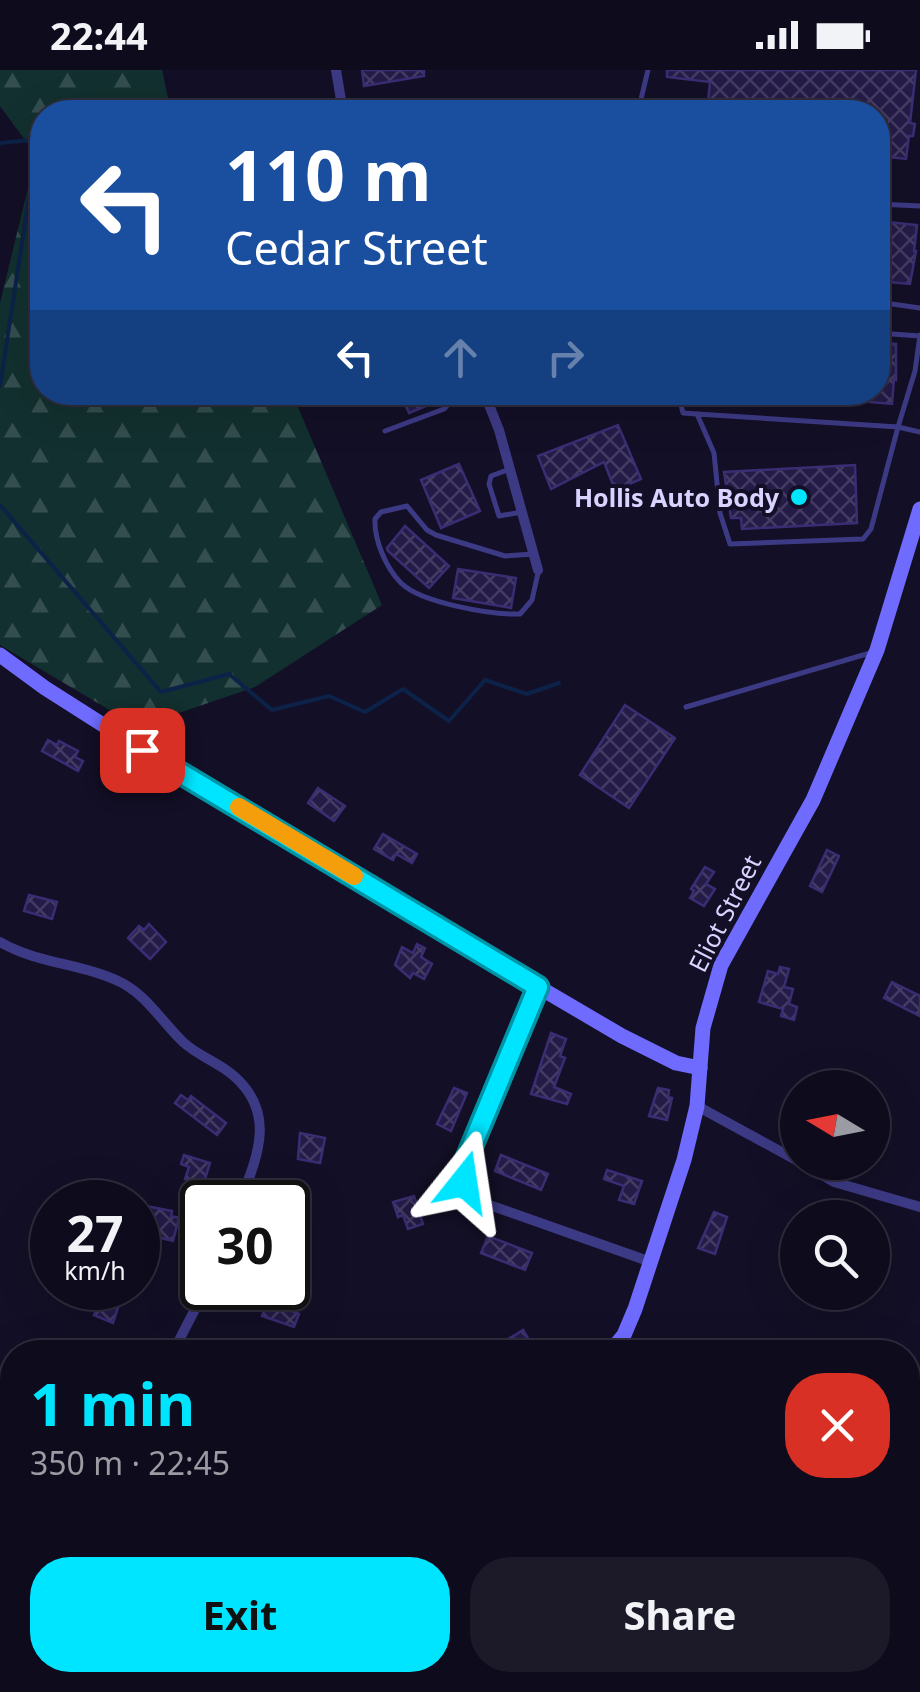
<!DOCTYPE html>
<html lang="en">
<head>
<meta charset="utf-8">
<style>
	:root { --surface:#0e0b1c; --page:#1c1929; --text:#f1f3f6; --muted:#9b9ba3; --line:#2e2b3b; --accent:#00e5ff }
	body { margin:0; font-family:"Noto Sans",sans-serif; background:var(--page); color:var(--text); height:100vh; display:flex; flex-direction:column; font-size:38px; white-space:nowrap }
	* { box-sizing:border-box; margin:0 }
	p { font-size:32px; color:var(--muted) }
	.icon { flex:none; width:55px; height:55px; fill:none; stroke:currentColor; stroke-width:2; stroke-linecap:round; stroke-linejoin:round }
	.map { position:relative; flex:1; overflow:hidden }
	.panel { position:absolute; left:0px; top:1270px; width:920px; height:352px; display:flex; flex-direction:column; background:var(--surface); border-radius:40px 40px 0 0; box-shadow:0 10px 40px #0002,0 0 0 2px var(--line) }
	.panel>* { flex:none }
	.hud { position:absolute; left:30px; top:30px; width:860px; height:305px; border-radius:40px; box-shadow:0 10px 40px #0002,0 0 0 2px var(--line); background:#1a4fa0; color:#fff; overflow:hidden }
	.needle { width:65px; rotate:280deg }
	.tools { position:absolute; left:780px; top:1000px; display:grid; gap:20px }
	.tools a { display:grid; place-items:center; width:110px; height:110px; border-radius:50%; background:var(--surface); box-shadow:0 10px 40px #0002,0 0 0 2px var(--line); font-size:50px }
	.speed { position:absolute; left:30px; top:1110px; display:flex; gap:20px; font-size:50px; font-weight:700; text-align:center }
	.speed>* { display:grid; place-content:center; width:130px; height:130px; border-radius:50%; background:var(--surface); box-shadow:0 10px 40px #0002,0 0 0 2px var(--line); line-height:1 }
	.speed small { font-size:25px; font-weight:400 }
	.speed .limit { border:5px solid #111; border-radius:15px; background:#fff; color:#111 }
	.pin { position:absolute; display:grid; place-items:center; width:85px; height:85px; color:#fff; margin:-42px; border-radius:20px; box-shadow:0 5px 15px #0006 }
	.me { position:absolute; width:110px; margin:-55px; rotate:15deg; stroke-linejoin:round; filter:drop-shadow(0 0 8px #0008) }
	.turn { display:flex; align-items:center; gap:35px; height:210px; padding:0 30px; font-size:45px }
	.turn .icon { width:130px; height:130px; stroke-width:2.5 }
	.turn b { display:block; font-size:70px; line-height:85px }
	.lanes { display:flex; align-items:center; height:95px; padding:0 30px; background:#0003; justify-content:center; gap:50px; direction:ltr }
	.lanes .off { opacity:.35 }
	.round { display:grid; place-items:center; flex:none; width:105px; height:105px; border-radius:40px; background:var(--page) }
	.overview { display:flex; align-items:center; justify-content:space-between; height:170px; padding:0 30px }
	h1 { font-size:60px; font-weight:700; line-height:75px; color:var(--accent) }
	.action { display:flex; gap:20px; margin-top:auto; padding:20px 30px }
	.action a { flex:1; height:115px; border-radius:40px; background:var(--accent); color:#111; font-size:40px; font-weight:700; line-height:115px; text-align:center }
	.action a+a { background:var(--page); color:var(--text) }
	.status { display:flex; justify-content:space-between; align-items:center; height:70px; padding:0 50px; background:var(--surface); direction:ltr }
	.status svg { height:28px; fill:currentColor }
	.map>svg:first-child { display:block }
	.forest { fill:url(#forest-firs) }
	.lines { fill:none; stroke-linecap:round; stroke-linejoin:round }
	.stream { stroke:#0c2248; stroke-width:4 }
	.building { fill:url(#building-cross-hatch); stroke:#3b2d73; stroke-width:2.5 }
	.lane { stroke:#3d3a85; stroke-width:5 }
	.street { stroke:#3d3a85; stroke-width:10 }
	.secondary { stroke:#6f6bff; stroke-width:15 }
	.route-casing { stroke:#0095a6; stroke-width:25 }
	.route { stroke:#00e5ff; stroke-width:18 }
	.slow { stroke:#f59e0b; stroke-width:18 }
	.poi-dot { fill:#00e5ff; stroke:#130f26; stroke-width:4 }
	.labels { text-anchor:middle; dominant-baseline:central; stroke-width:8; stroke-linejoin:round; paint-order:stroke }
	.poi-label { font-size:25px; font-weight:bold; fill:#d9d4ff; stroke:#130f26; text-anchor:end }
	.street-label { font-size:25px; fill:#d9d4ff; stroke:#130f26 }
</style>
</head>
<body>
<div class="status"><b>22:44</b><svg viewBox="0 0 49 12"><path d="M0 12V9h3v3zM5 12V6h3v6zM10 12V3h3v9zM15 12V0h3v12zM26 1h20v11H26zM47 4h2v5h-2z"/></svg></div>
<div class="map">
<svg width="920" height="1622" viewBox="0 0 920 1622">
	<defs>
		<pattern id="forest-firs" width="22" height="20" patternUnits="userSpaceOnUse" patternTransform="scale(2.5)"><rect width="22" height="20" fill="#12302f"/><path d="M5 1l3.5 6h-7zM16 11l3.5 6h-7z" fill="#344d4e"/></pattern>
		<pattern id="building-cross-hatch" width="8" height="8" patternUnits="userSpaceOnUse" patternTransform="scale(2.5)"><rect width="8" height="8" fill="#241b47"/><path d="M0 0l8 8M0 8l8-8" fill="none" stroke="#433b63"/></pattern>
	</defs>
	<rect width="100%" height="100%" fill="#130f26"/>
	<polygon class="forest" points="0,0 162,0 171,42 42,42 42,322 292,323 382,535 255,617 138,657 0,575 0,233 36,85 0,36"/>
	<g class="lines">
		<g class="stream">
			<polyline points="0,73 42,69"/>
			<polyline points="0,316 38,69"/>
			<polyline points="0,435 161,622 229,604 272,640 329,626 365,642 403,619 449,651 485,610 527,624 559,613"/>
			<polyline points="0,1612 18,1622"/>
		</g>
	</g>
	<g class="building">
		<polygon points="362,0 424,0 424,6 364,16"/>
		<polygon points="667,0 916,0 910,53 915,54 913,66 909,66 906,89 878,86 878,42 707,42 710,12 667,7"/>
		<polygon points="878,151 917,155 914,181 916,181 910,214 878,211"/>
		<polygon points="878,273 896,274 896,310 894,309 892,334 848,330 848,322 878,322"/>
		<polygon points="400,322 437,322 440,330 409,343"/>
		<polygon points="618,355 641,409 615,420 604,392 551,419 538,386"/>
		<polygon points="459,394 480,441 441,458 421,410"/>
		<polygon points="855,395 857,453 742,459 741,448 731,448 724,402"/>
		<polygon points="405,456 449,496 429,518 388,481 387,478"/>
		<polygon points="458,499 516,508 511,538 453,528"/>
		<polygon points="625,635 675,668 629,738 580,705"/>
		<polygon points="48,670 57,675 59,671 78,681 75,687 83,691 78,701 42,681"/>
		<polygon points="318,718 345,736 334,751 308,733"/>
		<polygon points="383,764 417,784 412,793 396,784 393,790 374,779"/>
		<polygon points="827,780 839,786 822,822 810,816"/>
		<polygon points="705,797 714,802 706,814 715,819 704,836 690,828 694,821 691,819"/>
		<polygon points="29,825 57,832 52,849 24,841"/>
		<polygon points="149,854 166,872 150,889 128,868 139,856 144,860"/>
		<polygon points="417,874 425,878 421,887 432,894 424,909 413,903 410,908 395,895 402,877 413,883"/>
		<polygon points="780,897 789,899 784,917 793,919 789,934 797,937 794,950 781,946 783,939 759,932 768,901 778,904"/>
		<polygon points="892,912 920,926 920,946 884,928"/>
		<polygon points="551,963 566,969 560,986 565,988 554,1017 571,1024 567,1034 531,1024"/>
		<polygon points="454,1018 467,1023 451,1061 437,1054"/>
		<polygon points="658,1018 669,1020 668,1027 672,1028 667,1050 649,1046"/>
		<polygon points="181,1025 188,1030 191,1026 226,1053 217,1065 175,1033"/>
		<polygon points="300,1063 325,1068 320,1093 298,1089"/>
		<polygon points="184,1085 210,1093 203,1115 185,1109 189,1097 181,1094"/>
		<polygon points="501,1085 548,1104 541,1120 495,1101"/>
		<polygon points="607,1100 642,1111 634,1134 619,1130 624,1116 604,1109"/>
		<polygon points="414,1126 423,1154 408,1159 403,1145 398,1147 393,1132"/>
		<polygon points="146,1136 172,1141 171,1146 179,1148 173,1171 149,1165 152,1156 141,1153"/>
		<polygon points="714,1142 727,1147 715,1184 698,1178"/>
		<polygon points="488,1166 532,1183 525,1200 481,1183"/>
		<polygon points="108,1218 123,1222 113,1253 94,1245"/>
		<polygon points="274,1218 290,1221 289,1224 297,1227 292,1241 299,1244 294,1257 262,1246"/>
		<polygon points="523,1260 536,1282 485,1282 515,1265"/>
		<polygon points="461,1610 546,1610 559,1622 475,1622"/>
		<polygon points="573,1610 666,1610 656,1622 562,1622"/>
	</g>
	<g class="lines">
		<g class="lane">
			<polyline points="638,42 648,0"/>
			<polyline points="878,134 920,136"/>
			<polyline points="878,232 920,238"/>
			<polyline points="878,263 920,266"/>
			<polyline points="920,265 915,301 898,357 920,362"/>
			<polyline points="678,322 683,343 697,344 898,357 871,459 863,469 730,474 720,443 714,383 697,344"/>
			<polyline points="385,361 444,339 459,322"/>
			<polyline points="510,399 491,406 489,414 499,446 522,442"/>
			<path d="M533,484L505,486L436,465L427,460L407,436L381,442L375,449C374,470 386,498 401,513C421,533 492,545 520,544L532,530L538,503"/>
			<polyline points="686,637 870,583"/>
			<polyline points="443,1610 456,1622"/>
		</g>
		<g class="street">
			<polyline points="336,0 343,42"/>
			<polyline points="484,322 499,360 538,500"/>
			<path d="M0,872C39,894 78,893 116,910C146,923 160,950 183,972C198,986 218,992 234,1006C277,1044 257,1087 240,1132"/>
			<path d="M538,917L465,1089C464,1109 464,1120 481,1132L651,1192"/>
			<polyline points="697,1036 798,1091"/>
			<polyline points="800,1092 834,1112 920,1137"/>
			<polyline points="173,1282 206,1218"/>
			<polyline points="0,1402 12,1410"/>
		</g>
		<g class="secondary">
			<polyline points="0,585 45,618 174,700 285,763 421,848 622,966 676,993 700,998"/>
			<polyline points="610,1282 624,1265 635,1239 684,1090 697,1036 703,958 721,895 813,730 877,580 920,439"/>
			<polyline points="819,1610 827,1622"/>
			<polyline points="250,1622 256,1610"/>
		</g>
	</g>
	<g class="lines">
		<defs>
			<polyline id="route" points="142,680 538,917 466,1090 464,1112"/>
		</defs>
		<use href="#route" class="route-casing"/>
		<use href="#route" class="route"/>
		<polyline class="slow" points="239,737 354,806"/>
	</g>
	<circle class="poi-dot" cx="799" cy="427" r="10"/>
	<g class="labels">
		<g class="poi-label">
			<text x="779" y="427">Hollis Auto Body</text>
		</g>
		<g class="street-label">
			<text transform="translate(724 843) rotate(-63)">Eliot Street</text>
		</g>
	</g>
</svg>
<div class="tools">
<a><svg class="needle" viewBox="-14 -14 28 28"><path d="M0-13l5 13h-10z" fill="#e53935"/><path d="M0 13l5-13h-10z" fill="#9b9ba3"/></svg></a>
<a><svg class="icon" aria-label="search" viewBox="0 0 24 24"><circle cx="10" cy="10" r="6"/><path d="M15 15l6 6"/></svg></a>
</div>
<div class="speed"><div>27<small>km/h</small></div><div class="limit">30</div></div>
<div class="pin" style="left:142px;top:680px;background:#d93025"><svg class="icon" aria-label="arrive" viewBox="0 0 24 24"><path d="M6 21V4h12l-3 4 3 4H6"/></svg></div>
<svg class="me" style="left:464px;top:1112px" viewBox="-20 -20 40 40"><path d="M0-17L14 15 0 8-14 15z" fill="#00e5ff" stroke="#fff" stroke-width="4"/></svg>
<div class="hud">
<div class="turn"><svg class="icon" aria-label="left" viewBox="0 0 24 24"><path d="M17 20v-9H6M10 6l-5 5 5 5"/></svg><div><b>110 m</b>Cedar Street</div></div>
<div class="lanes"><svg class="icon" aria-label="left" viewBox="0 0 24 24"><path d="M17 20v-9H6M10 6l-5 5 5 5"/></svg><svg class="icon off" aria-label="ahead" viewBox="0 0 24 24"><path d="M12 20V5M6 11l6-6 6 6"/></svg><svg class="icon off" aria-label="right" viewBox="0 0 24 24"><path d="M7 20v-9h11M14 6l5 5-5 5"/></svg></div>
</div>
<section class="panel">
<div class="overview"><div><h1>1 min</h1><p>350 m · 22:45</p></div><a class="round" style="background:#d93025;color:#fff"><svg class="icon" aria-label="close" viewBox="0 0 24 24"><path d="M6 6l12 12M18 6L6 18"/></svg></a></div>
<div class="action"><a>Exit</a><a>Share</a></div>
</section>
</div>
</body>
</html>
